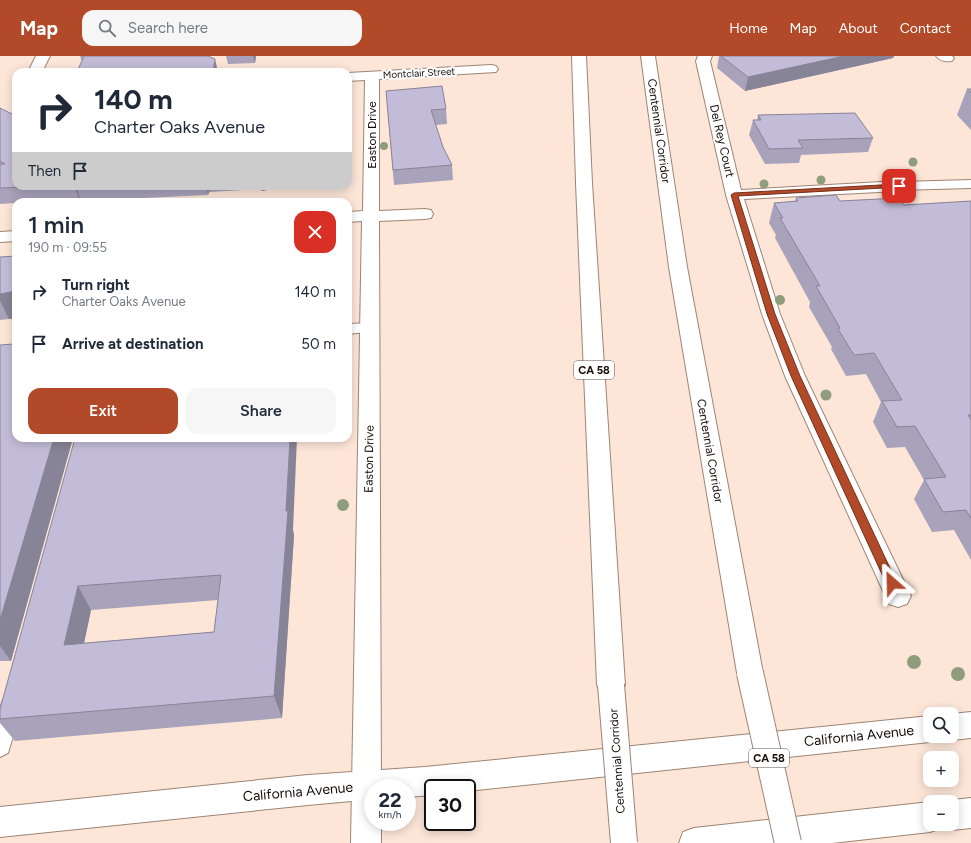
<!DOCTYPE html>
<html lang="en">
<head>
<meta charset="utf-8">
<style>
	:root { --surface:#fff; --page:#f6f6f7; --text:#1f2937; --muted:#747a83; --accent:#b24a29 }
	body { margin:0; font-family:Figtree,sans-serif; background:var(--page); color:var(--text); height:100vh; display:flex; flex-direction:column; font-size:15px; white-space:nowrap }
	* { box-sizing:border-box; margin:0 }
	p { font-size:13px; color:var(--muted) }
	.icon { flex:none; width:22px; height:22px; fill:none; stroke:currentColor; stroke-width:2; stroke-linecap:round; stroke-linejoin:round }
	.map { position:relative; flex:1; overflow:hidden }
	.drawer { position:absolute; left:12px; top:142px; width:340px; height:244px; display:flex; flex-direction:column; background:var(--surface); border-radius:12px; box-shadow:0 2px 10px #0003 }
	.drawer>* { flex:none }
	.banner { position:absolute; left:12px; top:12px; width:340px; height:122px; border-radius:12px; box-shadow:0 2px 10px #0003; background:#fff; color:var(--text); overflow:hidden }
	.tools { position:absolute; left:923px; top:651px; display:grid; gap:8px }
	.tools a { display:grid; place-items:center; width:36px; height:36px; border-radius:8px; background:var(--surface); box-shadow:0 2px 10px #0003; font-size:20px }
	.speed { position:absolute; left:364px; top:723px; display:flex; gap:8px; font-size:20px; font-weight:700; text-align:center }
	.speed>* { display:grid; place-content:center; width:52px; height:52px; border-radius:50%; background:var(--surface); box-shadow:0 2px 10px #0003; line-height:1 }
	.speed small { font-size:10px; font-weight:400 }
	.speed .limit { border:2px solid #111; border-radius:6px; background:#fff; color:#111 }
	.pin { position:absolute; display:grid; place-items:center; width:34px; height:34px; color:#fff; margin:-17px; border-radius:8px; box-shadow:0 2px 6px #0006 }
	.me { position:absolute; width:44px; margin:-22px; rotate:335deg; stroke-linejoin:round; filter:drop-shadow(0 0 3px #0008) }
	.turn { display:flex; align-items:center; gap:14px; height:84px; padding:0 16px; font-size:18px }
	.turn .icon { width:52px; height:52px; stroke-width:2.5 }
	.turn b { display:block; font-size:28px; line-height:34px }
	.then { display:flex; align-items:center; height:38px; padding:0 16px; background:#0003; gap:8px; font-size:15px }
	.round { display:grid; place-items:center; flex:none; width:42px; height:42px; border-radius:12px; background:var(--page) }
	.head { display:flex; align-items:center; justify-content:space-between; height:68px; padding:0 16px }
	h1 { font-size:24px; font-weight:600; line-height:30px }
	.action { display:flex; gap:8px; margin-top:auto; padding:8px 16px }
	.action a { flex:1; height:46px; border-radius:12px; background:var(--accent); color:#fff; font-size:16px; font-weight:600; line-height:46px; text-align:center }
	.action a+a { background:var(--page); color:var(--text) }
	ul { padding:0; list-style:none }
	li { display:flex; align-items:center; gap:12px; height:52px; padding:0 16px }
	li div { flex:1 }
	li b { display:block; font-size:15px }
	li em { font-style:normal }
	header { display:flex; align-items:center; gap:24px; box-sizing:border-box; height:56px; padding:0 20px; background:var(--accent); color:#fff }
	header strong { font-size:19px }
	nav { display:flex; gap:22px; margin-inline-start:auto; font-size:14px }
	.search { width:280px; height:36px; background:var(--page); display:flex; align-items:center; gap:10px; box-sizing:border-box; padding:0 14px; border-radius:12px; color:var(--muted); font-size:15px }
	.map>svg:first-child { display:block }
	.lines { fill:none; stroke-linecap:round; stroke-linejoin:round }
	.service-casing { stroke:#9e8473; stroke-width:2 }
	.minor-casing { stroke:#9e8473; stroke-width:2 }
	.primary-casing { stroke:#9e8473; stroke-width:2 }
	.motorway-casing { stroke:#9e8473; stroke-width:2 }
	.service { fill:#fff; fill-rule:evenodd }
	.minor { fill:#fff; fill-rule:evenodd }
	.primary { fill:#fff; fill-rule:evenodd }
	.motorway { fill:#fff; fill-rule:evenodd }
	.motorway-bridge-casing { stroke:#9e8473; stroke-width:28; stroke-linecap:butt }
	.motorway-bridge { stroke:#fff; stroke-width:26 }
	.tree { fill:#8e9d7b }
	.wall { fill:#a8a2ba; fill-rule:evenodd }
	.shaded-wall { fill:#888497 }
	.building { fill:#c3bcd8; stroke:#888497; fill-rule:evenodd }
	.route { fill:#b24a29; stroke:#74301b }
	.labels { text-anchor:middle; dominant-baseline:central; stroke-width:4; stroke-linejoin:round; paint-order:stroke }
	.far-street-label { font-size:10px; fill:#160c07; stroke:#fff }
	.shield { fill:#fff; stroke:#5c5551; stroke-width:1 }
	.shield-label { font-size:11px; font-weight:bold; fill:#160c07 }
	.street-label { font-size:12px; fill:#160c07; stroke:#fff }
	.near-street-label { font-size:14px; fill:#160c07; stroke:#fff }
</style>
</head>
<body>
<header>
<strong>Map</strong>
<div class="search"><svg class="icon" aria-label="search" viewBox="0 0 24 24"><circle cx="10" cy="10" r="6"/><path d="M15 15l6 6"/></svg>Search here</div>
<nav><a>Home</a><a>Map</a><a>About</a><a>Contact</a></nav>
</header>
<div class="map">
<svg width="971" height="787" viewBox="0 0 971 787">
	<rect width="100%" height="100%" fill="#fde6d8"/>
	<g class="lines">
		<defs>
			<g id="service">
				<polygon points="971,124 971,132 899,134 895,133 893,130 895,127 899,126"/>
				<polygon points="370,267 375,269 377,272 375,275 348,278 348,268"/>
				<polygon points="11,641 19,644 22,651 8,697 0,701 0,652 3,644"/>
			</g>
			<g id="minor">
				<polygon points="36,0 50,0 42,16 28,16"/>
				<polygon points="698,0 712,0 710,5 741,134 899,125 905,127 907,130 905,133 899,135 744,143 780,258 805,320 911,540 907,548 898,551 889,548 785,320 762,258 726,139 696,5"/>
				<path d="M936,0H952L954,2L952,5C946,6 940,5 936,0Z"/>
				<polygon points="491,9 496,10 498,13 496,16 379,23 379,155 425,153 431,154 433,158 431,162 425,163 379,165 381,732 373,732 373,766 381,766 381,787 351,787 362,165 348,166 348,156 363,155 365,24 348,25 348,17"/>
				<polygon points="16,175 16,185 0,186 0,176"/>
			</g>
			<g id="primary">
				<polygon points="971,656 971,682 952,684 942,680 952,680 951,658"/>
				<polygon points="930,660 930,680 941,680 940,682 930,686 467,735 467,732 433,732 433,739 407,741 407,732 373,732 373,743 308,749 0,781 0,751 308,719 425,711"/>
				<polygon points="971,742 971,772 952,774 941,770 941,772 930,776 832,787 679,787 683,776 694,772 930,746 930,768 952,768 952,746 947,746 952,744"/>
			</g>
			<g id="motorway">
				<polygon points="572,0 586,0 592,127 625,629 621,638 611,641 601,638 597,629 576,127"/>
				<polygon points="641,0 655,0 687,211 763,617 760,626 750,629 740,626 737,617 669,211"/>
			</g>
		</defs>
		<use href="#service" class="service-casing"/>
		<use href="#minor" class="minor-casing"/>
		<use href="#primary" class="primary-casing"/>
		<use href="#motorway" class="motorway-casing"/>
		<use href="#service" class="service"/>
		<use href="#minor" class="minor"/>
		<use href="#primary" class="primary"/>
		<use href="#motorway" class="motorway"/>
		<defs>
			<g id="motorway-bridge">
				<polyline points="750,617 788,787"/>
				<polyline points="611,629 624,787"/>
			</g>
		</defs>
		<use href="#motorway-bridge" class="motorway-bridge-casing"/>
		<use href="#motorway-bridge" class="motorway-bridge"/>
	</g>
	<g class="tree">
		<circle cx="384" cy="90" r="4"/>
		<circle cx="913" cy="106" r="4.5"/>
		<circle cx="821" cy="124" r="4.5"/>
		<circle cx="764" cy="128" r="4.5"/>
		<circle cx="780" cy="244" r="5"/>
		<circle cx="826" cy="339" r="5.5"/>
		<circle cx="343" cy="449" r="6"/>
		<circle cx="914" cy="606" r="7"/>
		<circle cx="958" cy="618" r="7"/>
	</g>
	<g class="wall">
		<polygon points="80,0 208,0 82,6"/>
		<polygon points="226,0 256,0 255,7 228,8"/>
		<polygon points="719,0 894,0 893,2 745,35 717,12"/>
		<polygon points="967,33 971,33 971,74 957,59"/>
		<polygon points="386,35 446,53 447,68 435,69 443,91 452,109 453,124 394,129"/>
		<polygon points="0,52 16,130 285,130 262,135 260,133 209,136 208,139 81,145 81,146 16,146 16,147 0,148"/>
		<polygon points="758,59 873,82 868,96 801,99 799,107 765,108 749,79 753,64 757,64"/>
		<polygon points="796,142 840,145 904,149 971,145 971,504 954,474 932,476 914,443 924,424 905,391 887,392 873,366 881,346 866,318 846,320 831,293 832,291 809,251 810,246 775,182 776,179 769,167 774,147 795,145"/>
		<polygon points="16,200 16,262 9,263 0,264 0,201"/>
		<polygon points="13,288 16,382 73,382 11,605 0,605 0,289"/>
		<path d="M75,382L293,474L294,479L282,662L15,685L0,667V663ZM218,544L214,576L84,587L91,554Z"/>
	</g>
	<g class="shaded-wall">
		<polygon points="253,0 256,0 255,7"/>
		<polygon points="844,0 894,0 893,2 745,35 748,21"/>
		<polygon points="215,3 218,16 213,16"/>
		<polygon points="76,130 81,145 81,146 80,146 75,132"/>
		<polygon points="206,130 207,130 209,136 208,139"/>
		<polygon points="260,130 285,130 262,135"/>
		<polygon points="16,235 16,262 9,263 0,245 0,238"/>
		<polygon points="54,382 73,382 11,605 0,590 0,564"/>
		<polygon points="290,382 297,382 293,474 294,479 282,662 274,640"/>
		<polygon points="78,530 91,554 79,611 64,589"/>
	</g>
	<g class="building">
		<polygon points="84,0 208,0 215,3 213,16 77,16"/>
		<polygon points="721,0 844,0 748,21"/>
		<polygon points="442,30 446,53 431,54 443,91 452,109 393,114 386,35"/>
		<polygon points="967,33 971,33 971,37"/>
		<polygon points="0,52 16,60 16,130 78,130 76,130 75,132 45,133 47,130 0,132 0,108 5,108 0,105"/>
		<polygon points="855,57 873,82 798,84 803,92 769,93 753,64 761,64 758,59"/>
		<polygon points="836,139 840,145 898,142 904,149 971,145 971,359 968,359 971,364 971,462 966,454 943,456 924,423 946,421 915,370 897,371 882,345 902,344 874,297 854,299 838,273 840,272 816,230 820,230 780,162 783,162 774,147 798,145 796,142"/>
		<polygon points="16,200 16,235 0,238 0,201"/>
		<polygon points="14,284 16,284 16,382 54,382 0,564 0,289 13,288"/>
		<path d="M75,382H290L286,455H288L274,640L0,663V653ZM221,519L214,576L64,589L78,530Z"/>
	</g>
	<polygon class="route" points="899,128 901,128 901,131 738,140 775,258 800,320 897,527 895,530 892,531 888,530 886,527 791,320 767,258 731,139 734,137"/>
	<g class="labels">
		<g class="far-street-label">
			<text transform="translate(419 17) rotate(-3)">Montclair Street</text>
		</g>
		<g class="shield">
			<rect x="574" y="305" width="40" height="18" rx="3"/>
			<rect x="749" y="693" width="40" height="18" rx="3"/>
		</g>
		<g class="shield-label">
			<text x="594" y="314">CA 58</text>
			<text x="769" y="702">CA 58</text>
		</g>
		<g class="street-label">
			<text transform="translate(659 75) rotate(82)">Centennial Corridor</text>
			<text transform="translate(372 79) rotate(-90)">Easton Drive</text>
			<text transform="translate(722 85) rotate(77)">Del Rey Court</text>
			<text transform="translate(710 395) rotate(80)">Centennial Corridor</text>
			<text transform="translate(369 403) rotate(-89)">Easton Drive</text>
			<text transform="translate(617 705) rotate(-94)">Centennial Corridor</text>
		</g>
		<g class="near-street-label">
			<text transform="translate(859 680) rotate(-6)">California Avenue</text>
			<text transform="translate(298 736) rotate(-5)">California Avenue</text>
		</g>
	</g>
</svg>
<div class="tools">
<a><svg class="icon" aria-label="search" viewBox="0 0 24 24"><circle cx="10" cy="10" r="6"/><path d="M15 15l6 6"/></svg></a>
<a>+</a>
<a>−</a>
</div>
<div class="speed"><div>22<small>km/h</small></div><div class="limit">30</div></div>
<div class="pin" style="left:899px;top:130px;background:#d93025"><svg class="icon" aria-label="arrive" viewBox="0 0 24 24"><path d="M6 21V4h12l-3 4 3 4H6"/></svg></div>
<svg class="me" style="left:892px;top:527px" viewBox="-20 -20 40 40"><path d="M0-17L14 15 0 8-14 15z" fill="#b24a29" stroke="#fff" stroke-width="4"/></svg>
<div class="banner">
<div class="turn"><svg class="icon" aria-label="right" viewBox="0 0 24 24"><path d="M7 20v-9h11M14 6l5 5-5 5"/></svg><div><b>140 m</b>Charter Oaks Avenue</div></div>
<div class="then">Then<svg class="icon" aria-label="arrive" viewBox="0 0 24 24"><path d="M6 21V4h12l-3 4 3 4H6"/></svg></div>
</div>
<section class="drawer">
<div class="head"><div><h1>1 min</h1><p>190 m · 09:55</p></div><a class="round" style="background:#d93025;color:#fff"><svg class="icon" aria-label="close" viewBox="0 0 24 24"><path d="M6 6l12 12M18 6L6 18"/></svg></a></div>
<ul>
<li><svg class="icon" aria-label="right" viewBox="0 0 24 24"><path d="M7 20v-9h11M14 6l5 5-5 5"/></svg><div><b>Turn right</b><p>Charter Oaks Avenue</p></div><em>140 m</em></li>
<li><svg class="icon" aria-label="arrive" viewBox="0 0 24 24"><path d="M6 21V4h12l-3 4 3 4H6"/></svg><div><b>Arrive at destination</b></div><em>50 m</em></li>
</ul>
<div class="action"><a>Exit</a><a>Share</a></div>
</section>
</div>
</body>
</html>
